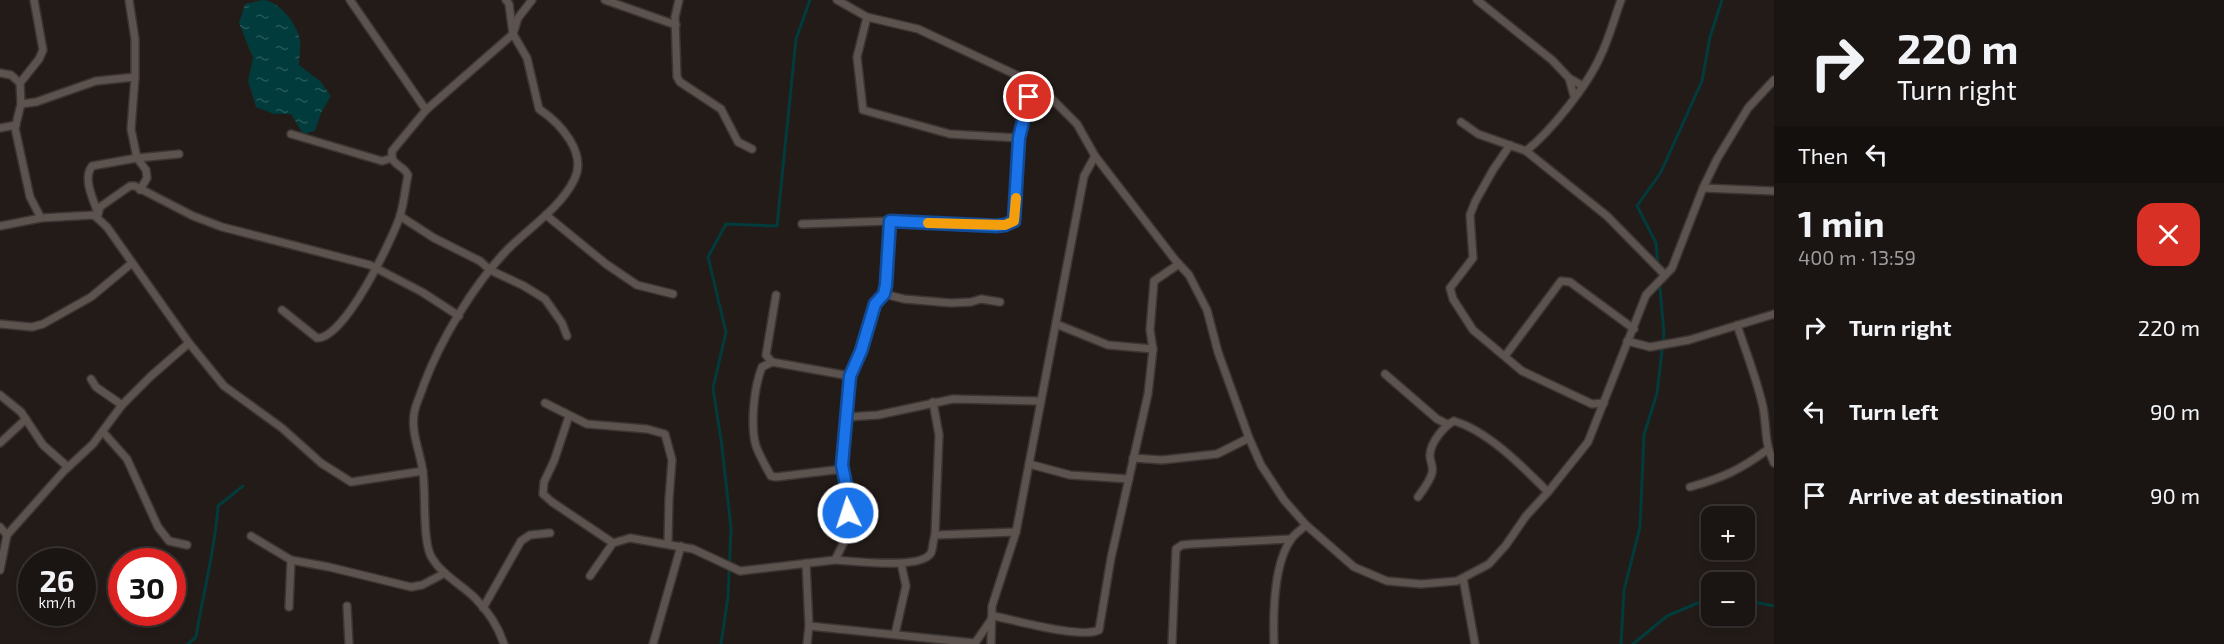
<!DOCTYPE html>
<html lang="en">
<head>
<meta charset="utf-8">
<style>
	:root { --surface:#1a1412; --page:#272120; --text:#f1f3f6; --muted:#9f9e9f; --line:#383332 }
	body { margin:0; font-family:"Exo 2",sans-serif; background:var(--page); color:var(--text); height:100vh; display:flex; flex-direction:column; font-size:22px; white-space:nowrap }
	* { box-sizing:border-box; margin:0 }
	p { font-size:20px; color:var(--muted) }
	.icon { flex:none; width:33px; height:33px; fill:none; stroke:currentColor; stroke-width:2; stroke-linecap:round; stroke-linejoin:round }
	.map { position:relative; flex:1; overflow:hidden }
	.details { display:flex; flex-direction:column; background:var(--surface); width:450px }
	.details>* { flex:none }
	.guide { background:#1a1412; color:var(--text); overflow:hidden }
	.buttons { position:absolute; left:1701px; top:506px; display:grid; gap:12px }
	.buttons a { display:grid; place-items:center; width:54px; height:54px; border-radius:12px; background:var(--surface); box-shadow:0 3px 9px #0003,0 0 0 2px var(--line); font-size:30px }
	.speed { position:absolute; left:18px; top:548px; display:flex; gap:12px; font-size:30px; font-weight:700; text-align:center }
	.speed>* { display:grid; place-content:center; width:78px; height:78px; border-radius:50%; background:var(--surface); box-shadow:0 3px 9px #0003,0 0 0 2px var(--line); line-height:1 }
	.speed small { font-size:15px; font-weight:400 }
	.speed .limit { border:9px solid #d22; background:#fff; color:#111 }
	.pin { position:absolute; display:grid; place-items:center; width:51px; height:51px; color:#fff; margin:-26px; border:3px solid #fff; border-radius:50%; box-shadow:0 2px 6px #0007 }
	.me { position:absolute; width:66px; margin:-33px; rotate:356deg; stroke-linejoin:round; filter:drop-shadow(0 0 4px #0008) }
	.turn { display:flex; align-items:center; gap:21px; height:126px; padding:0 24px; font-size:27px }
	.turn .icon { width:78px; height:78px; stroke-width:2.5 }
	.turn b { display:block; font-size:42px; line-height:51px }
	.then { display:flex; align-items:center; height:57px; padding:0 24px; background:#0003; gap:12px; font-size:22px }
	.round { display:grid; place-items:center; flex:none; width:63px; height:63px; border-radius:18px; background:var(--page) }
	.head { display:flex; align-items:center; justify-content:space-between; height:102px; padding:0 24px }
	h1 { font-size:36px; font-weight:700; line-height:45px }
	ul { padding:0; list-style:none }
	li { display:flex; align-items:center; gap:18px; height:84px; padding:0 24px }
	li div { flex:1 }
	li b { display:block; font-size:22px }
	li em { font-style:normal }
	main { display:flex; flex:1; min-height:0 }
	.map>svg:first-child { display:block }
	.water { fill:url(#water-ripples) }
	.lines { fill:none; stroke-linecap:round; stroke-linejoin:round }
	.stream { stroke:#013b3b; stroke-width:3 }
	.street-casing { stroke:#3b3533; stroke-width:10 }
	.street { stroke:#5c524e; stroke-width:7 }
	.route-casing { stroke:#114b97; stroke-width:15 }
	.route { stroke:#1a73e8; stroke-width:10 }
	.slow { stroke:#f59e0b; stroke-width:10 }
</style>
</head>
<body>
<main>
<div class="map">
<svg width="1774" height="644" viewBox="0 0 1774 644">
	<defs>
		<pattern id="water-ripples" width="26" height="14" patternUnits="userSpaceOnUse" patternTransform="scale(1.5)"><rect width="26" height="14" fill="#013b3b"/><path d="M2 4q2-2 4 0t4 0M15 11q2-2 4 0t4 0" fill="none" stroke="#275858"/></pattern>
	</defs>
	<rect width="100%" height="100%" fill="#231b18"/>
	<path class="water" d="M262,0C279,0 297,24 300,40C301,48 299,57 299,65L320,81L331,96L321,113L315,131L303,134L291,114H274L256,107L248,81L253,58L239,23L245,4Z"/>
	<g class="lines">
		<g class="stream">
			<polyline points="1744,600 1774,606"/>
			<path d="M188,644L196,637C203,593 215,551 218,506L243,486"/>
			<polyline points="721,644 728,597 731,528 722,447 713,388 726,332 708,257 726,224 777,226 796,39 810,0"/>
			<polyline points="1621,644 1624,590 1640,527 1644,435 1657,393 1664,334 1656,243 1637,206 1661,172 1702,81 1710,37 1722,0"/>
			<polyline points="1633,644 1667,616 1712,597"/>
		</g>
		<defs>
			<g id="street">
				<polyline points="129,0 135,39 135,77"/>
				<polyline points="350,0 426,110"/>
				<polyline points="605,0 676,25"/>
				<polyline points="679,0 675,17 677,77 680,82 721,109 738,142 752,149"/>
				<polyline points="837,0 867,17 918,29 1025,79 1051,98 1077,124 1095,156 1176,261 1189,275 1207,310 1218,352 1249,438 1261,465 1284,500 1306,525 1354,567 1387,581 1421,584 1457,581 1489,564 1506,545 1526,516 1548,492 1588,442 1646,295 1672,268 1703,188 1717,159 1748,108 1774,80"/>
				<polyline points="1477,0 1552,60 1569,78 1583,86"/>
				<polyline points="867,17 857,57 863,110 950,134 1019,138"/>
				<polyline points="0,73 11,75 20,83 21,104 15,128 30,197 41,218"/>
				<polyline points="1569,78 1574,96"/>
				<polyline points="20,83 39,59 43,50 34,0"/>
				<polyline points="21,104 36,102 96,81 135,77 131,129 137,158 146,170 147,178 140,190"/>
				<path d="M1461,122L1478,134L1526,151C1551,131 1587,86 1600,57C1609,39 1614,19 1621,0"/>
				<polyline points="0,128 16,125"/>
				<polyline points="291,134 382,161 392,158"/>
				<polyline points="1510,145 1493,170 1475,202 1470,215 1473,258 1450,288 1453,299 1473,330 1522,371 1592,404 1604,403"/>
				<polyline points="1526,151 1607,216 1665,275"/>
				<polyline points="392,158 392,151 426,110 513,34 509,4 506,0"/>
				<polyline points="1703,188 1774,191"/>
				<path d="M98,214C94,200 82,179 92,166L137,158L179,154"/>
				<polyline points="94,215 98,214 100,207 130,186 135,186 193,216 222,227 370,265 422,292 459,316"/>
				<polyline points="546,215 606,264 637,285 673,294"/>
				<polyline points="400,216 434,238 480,261 490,270 524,286 545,299 562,323 567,336"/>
				<polyline points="802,224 890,221 996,226 1005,225 1014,221 1019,138 1032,84"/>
				<polyline points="0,226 41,218 94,215 107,227 189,343 224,386 282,428 321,463 351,482 423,471"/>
				<polyline points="884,294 904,299 951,303 971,302 981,299 1000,302"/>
				<path d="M776,295L766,355L772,362L762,367C754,387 750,425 756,446C760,457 766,467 771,476L776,477L843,469"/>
				<path d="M282,310L317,338C344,340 392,240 400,216C404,203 405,189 408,175C404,166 395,166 392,158"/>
				<polyline points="0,324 32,327 43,324 91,297 132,263"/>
				<polyline points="1056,324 1108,345 1153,349"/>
				<path d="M1737,325C1746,352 1757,379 1763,407C1767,428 1764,443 1774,463"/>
				<polyline points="1627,341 1650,347 1689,340 1774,314"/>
				<polyline points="1505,356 1561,281 1570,282 1634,329"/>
				<polyline points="772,362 850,376"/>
				<polyline points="1385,374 1437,419 1447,424"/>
				<polyline points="91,379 96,387 122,405"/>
				<polyline points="0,395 21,412 43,445 68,467"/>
				<polyline points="933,402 939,435 935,535"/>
				<polyline points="545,403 587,424 647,429 665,434 672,460 669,499 668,544"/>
				<polyline points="569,416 554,461 544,482 543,494 552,502 613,543"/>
				<polyline points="847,417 878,415 953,399 1040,401"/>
				<polyline points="103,432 127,459 158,527 169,541 187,545"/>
				<polyline points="0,443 26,419"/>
				<polyline points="1133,458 1162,460 1217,454 1249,438"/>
				<polyline points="1029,464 1070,475 1129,479"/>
				<path d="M1690,487C1722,478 1740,470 1767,450"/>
				<path d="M1418,497C1423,490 1430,481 1432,473C1434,466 1429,460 1430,454C1431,442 1444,426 1454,421C1488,431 1523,467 1548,492"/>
				<polyline points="0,527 7,535"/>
				<polyline points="251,536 291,560 329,567 411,587 422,585 445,573"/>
				<path d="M835,560C853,561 921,570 931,553C933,548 933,540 935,535L1016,532"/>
				<polyline points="806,563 809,626 807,644"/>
				<polyline points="0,570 7,535 64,471 93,444 122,405 151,376 189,343"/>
				<polyline points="590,576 613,543 630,538 693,549 740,571 835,560 845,540 849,499 842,465 850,376 861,351 875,304 884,294 886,285 890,221"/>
				<polyline points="1463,578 1475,644"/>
				<polyline points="347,606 349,644"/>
				<polyline points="289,607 291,560"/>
				<polyline points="483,608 521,541 530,535 550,533"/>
				<path d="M993,616C1015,620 1081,639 1099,630L1111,558L1148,394L1153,349L1150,330L1154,281L1179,264"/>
				<polyline points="809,626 975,643 993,617"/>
				<polyline points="895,634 906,586 901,563"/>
				<path d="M504,644C498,626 489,612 475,598C462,585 442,575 432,558C422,543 426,492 423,473C421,454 411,434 414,414C415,405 421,394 424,384C441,339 474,284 508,249C528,229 561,207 574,180C588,153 560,123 539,109L527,58L513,34L518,18L532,0"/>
				<polyline points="653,644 681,546"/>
				<polyline points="991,644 992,606 1016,532 1084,176 1095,156"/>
				<polyline points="1172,644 1176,549 1182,545 1192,544 1291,539"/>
				<path d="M1274,644C1273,614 1273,563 1292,538C1296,533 1302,529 1306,525"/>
			</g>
		</defs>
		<use href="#street" class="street-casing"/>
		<use href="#street" class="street"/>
	</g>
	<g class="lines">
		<defs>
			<polyline id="route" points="848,513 849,499 842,465 850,376 861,351 875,304 884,294 886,285 890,221 996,226 1005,225 1014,221 1019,138 1029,97"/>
		</defs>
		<use href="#route" class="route-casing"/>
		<use href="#route" class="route"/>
		<polyline class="slow" points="928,223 1005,225 1014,221 1016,198"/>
	</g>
</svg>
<div class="buttons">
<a>+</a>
<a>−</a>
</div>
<div class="speed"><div>26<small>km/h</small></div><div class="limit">30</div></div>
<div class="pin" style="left:1029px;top:97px;background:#d93025"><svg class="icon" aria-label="arrive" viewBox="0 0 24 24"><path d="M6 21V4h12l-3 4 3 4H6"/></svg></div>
<svg class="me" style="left:848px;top:513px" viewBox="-20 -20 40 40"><circle r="17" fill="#1a73e8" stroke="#fff" stroke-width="3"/><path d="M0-11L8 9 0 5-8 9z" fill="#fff"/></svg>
</div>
<section class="details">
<div class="guide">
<div class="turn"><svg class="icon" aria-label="right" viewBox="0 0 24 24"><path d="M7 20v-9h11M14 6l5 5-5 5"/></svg><div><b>220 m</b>Turn right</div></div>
<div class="then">Then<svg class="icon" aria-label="left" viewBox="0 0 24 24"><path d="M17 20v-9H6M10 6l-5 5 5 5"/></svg></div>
</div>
<div class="head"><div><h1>1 min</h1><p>400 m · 13:59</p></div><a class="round" style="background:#d93025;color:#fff"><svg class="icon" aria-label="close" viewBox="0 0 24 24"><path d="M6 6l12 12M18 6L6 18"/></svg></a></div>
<ul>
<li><svg class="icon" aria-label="right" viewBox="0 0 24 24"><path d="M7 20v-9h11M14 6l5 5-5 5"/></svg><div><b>Turn right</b></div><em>220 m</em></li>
<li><svg class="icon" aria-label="left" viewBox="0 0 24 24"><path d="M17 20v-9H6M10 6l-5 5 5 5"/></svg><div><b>Turn left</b></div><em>90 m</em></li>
<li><svg class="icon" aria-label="arrive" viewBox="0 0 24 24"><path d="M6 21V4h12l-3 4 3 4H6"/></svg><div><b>Arrive at destination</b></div><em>90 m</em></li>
</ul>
</section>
</main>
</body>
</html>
